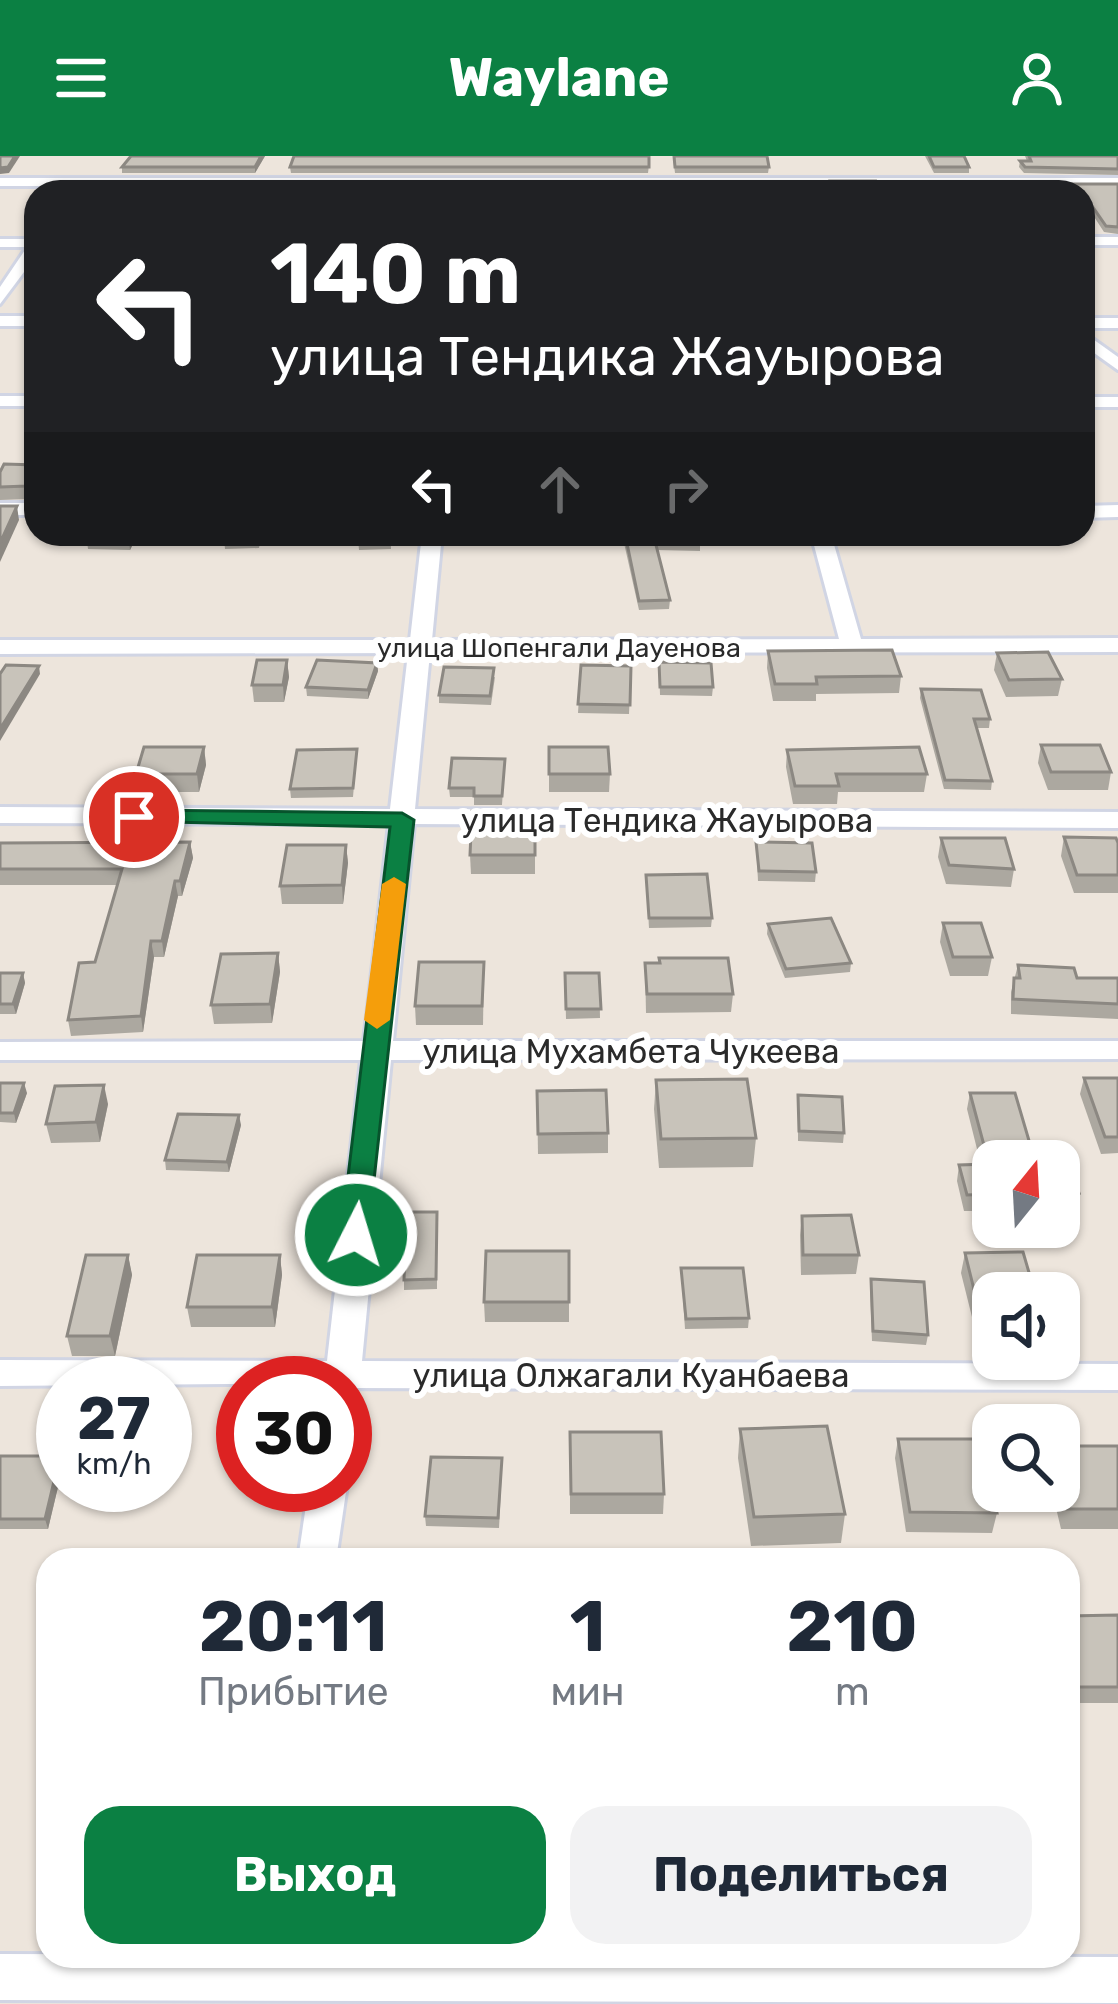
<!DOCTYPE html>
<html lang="ru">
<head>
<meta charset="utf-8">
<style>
	:root { --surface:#fff; --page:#f2f2f3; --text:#1f2937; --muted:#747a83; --accent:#0b8043 }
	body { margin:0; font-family:Rubik,sans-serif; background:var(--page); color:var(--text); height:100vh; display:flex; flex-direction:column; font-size:45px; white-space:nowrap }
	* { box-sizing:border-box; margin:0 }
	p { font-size:39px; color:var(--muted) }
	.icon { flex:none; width:66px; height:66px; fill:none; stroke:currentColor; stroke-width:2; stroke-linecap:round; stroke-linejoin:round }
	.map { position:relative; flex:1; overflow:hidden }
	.details { position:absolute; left:36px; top:1392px; width:1044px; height:420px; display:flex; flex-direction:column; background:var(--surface); border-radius:36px; box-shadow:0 3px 9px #0004 }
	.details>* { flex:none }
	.banner { position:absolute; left:24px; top:24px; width:1071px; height:366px; border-radius:36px; box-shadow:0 3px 9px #0004; background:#202124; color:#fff; overflow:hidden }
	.needle { width:78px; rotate:18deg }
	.buttons { position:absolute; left:972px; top:984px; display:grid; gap:24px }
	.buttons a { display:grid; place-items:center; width:108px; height:108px; border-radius:24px; background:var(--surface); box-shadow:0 3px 9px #0004; font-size:60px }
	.speed { position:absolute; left:36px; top:1200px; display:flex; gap:24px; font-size:60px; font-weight:700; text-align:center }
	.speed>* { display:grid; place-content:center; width:156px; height:156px; border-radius:50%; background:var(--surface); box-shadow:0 3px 9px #0004; line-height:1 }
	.speed small { font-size:30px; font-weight:400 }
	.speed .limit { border:18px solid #d22; background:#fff; color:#111 }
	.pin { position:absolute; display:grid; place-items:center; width:102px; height:102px; color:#fff; margin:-51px; border:6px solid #fff; border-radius:50%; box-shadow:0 3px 12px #0007 }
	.me { position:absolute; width:132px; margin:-66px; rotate:5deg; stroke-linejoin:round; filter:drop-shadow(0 0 9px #0008) }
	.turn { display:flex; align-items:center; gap:42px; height:252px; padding:0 48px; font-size:54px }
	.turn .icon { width:156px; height:156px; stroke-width:2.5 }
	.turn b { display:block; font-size:84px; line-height:102px }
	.lanes { display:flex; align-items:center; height:114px; padding:0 48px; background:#0003; justify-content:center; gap:60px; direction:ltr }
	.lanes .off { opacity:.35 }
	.eta { display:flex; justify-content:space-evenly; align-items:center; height:204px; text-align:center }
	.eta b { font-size:72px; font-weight:700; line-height:84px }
	.primary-button { display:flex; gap:24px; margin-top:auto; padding:24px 48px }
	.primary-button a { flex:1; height:138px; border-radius:36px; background:var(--accent); color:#fff; font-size:48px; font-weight:700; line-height:138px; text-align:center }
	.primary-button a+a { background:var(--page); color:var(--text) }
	header { display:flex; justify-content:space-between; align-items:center; height:156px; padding:0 48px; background:var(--accent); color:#fff; font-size:54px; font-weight:700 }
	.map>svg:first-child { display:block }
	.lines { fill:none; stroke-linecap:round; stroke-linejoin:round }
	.minor-casing { stroke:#d1d5e4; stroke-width:6 }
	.minor { fill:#fff; fill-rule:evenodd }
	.wall { fill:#aca8a0 }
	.shaded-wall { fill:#8c8882 }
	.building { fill:#c8c3ba; stroke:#8c8882; stroke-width:3 }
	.route { fill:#0b8043; stroke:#07532c; stroke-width:3 }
	.slow { fill:#f59e0b }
	.labels { text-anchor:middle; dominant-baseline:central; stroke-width:12; stroke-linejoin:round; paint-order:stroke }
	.far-street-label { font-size:27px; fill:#2a2a2a; stroke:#fff }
	.street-label { font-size:33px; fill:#2a2a2a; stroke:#fff }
</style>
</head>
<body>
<header><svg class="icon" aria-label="menu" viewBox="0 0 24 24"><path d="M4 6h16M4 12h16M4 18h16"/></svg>Waylane<svg class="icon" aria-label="person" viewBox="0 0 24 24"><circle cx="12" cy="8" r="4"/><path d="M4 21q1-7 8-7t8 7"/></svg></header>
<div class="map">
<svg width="1118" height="1848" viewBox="0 0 1118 1848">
	<rect width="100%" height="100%" fill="#ede5dc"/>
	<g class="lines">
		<defs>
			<g id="minor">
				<rect x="0" y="22" width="1118" height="8"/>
				<rect x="1083" y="81" width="35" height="8"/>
				<polygon points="0,83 36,83 36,100 0,148 0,131 27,91 0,91"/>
				<rect x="0" y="160" width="36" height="10"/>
				<rect x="1083" y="162" width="35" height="10"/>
				<polygon points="1083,176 1118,201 1118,214 1083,189"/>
				<rect x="0" y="240" width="36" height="10"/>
				<rect x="1083" y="241" width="35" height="10"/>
				<rect x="0" y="347" width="36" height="12"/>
				<polygon points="1118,349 1118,361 1083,362 1083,350"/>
				<polygon points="422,378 442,378 432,484 839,483 811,378 831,378 861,483 1118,482 1118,496 430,497 415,653 1118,656 1118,672 414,668 393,885 1118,885 1118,903 391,904 362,1205 1118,1208 1118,1234 357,1232 345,1240 345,1227 0,1230 0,1204 327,1205 361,904 0,904 0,886 364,885 389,668 0,667 0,651 390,653 408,497 0,498 0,484 410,484"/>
				<polygon points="345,1326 347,1329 336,1404 298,1404 309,1329"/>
				<polygon points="0,1798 1118,1801 1118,1847 0,1844"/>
			</g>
		</defs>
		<use href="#minor" class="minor-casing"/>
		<use href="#minor" class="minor"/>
	</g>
	<g class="wall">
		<polygon points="131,0 265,0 255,17 122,17 122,11"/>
		<polygon points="650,0 648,17 291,17 290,11"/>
		<polygon points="673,0 769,11 768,17 675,17"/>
		<polygon points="925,0 964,0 969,11 969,17 934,17"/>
		<polygon points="1025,0 1118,0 1118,19 1024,17 1019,11 1020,5 1027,5"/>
		<polygon points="832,25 883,36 833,36"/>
		<polygon points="1040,28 1118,28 1118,78 1104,76 1089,53 1083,53 1083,36 1040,36"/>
		<polygon points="36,309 29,343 0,344 0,316"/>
		<polygon points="138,378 130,394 88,393 87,385"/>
		<polygon points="262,378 259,392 225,393 224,382"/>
		<polygon points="390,378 391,393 359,394 358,383"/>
		<polygon points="622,378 700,378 700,395 657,394 670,444 669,453 639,454"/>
		<polygon points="768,495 901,520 899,537 816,538 816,545 773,545 767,512"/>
		<polygon points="997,497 1062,523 1058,540 1006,541 994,514"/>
		<polygon points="287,504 289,521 284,546 254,546 252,529"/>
		<polygon points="659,506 713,531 712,540 660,539"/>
		<polygon points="377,507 378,515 368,543 307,540 306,531"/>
		<polygon points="581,509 631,510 629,558 578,557"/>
		<polygon points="495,521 491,549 439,547 439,539"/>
		<polygon points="921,533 990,563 989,572 977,572 992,625 991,634 944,633 920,542"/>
		<polygon points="1041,589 1111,616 1108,634 1048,634 1038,607"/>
		<polygon points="204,591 206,609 199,636 139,636 136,618"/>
		<polygon points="549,591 610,618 609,636 549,636"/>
		<polygon points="357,593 353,641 291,642 290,633"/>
		<polygon points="787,594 927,618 924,636 838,636 837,648 793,648 786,611"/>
		<polygon points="505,603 502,649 474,649 474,641 450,641 449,632"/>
		<polygon points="500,670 535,670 535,718 471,718 470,699"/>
		<polygon points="1064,681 1118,687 1118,737 1074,737 1061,700"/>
		<polygon points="941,682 1014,713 1011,731 946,728 938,701"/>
		<polygon points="190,686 193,702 182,740 178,740 164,801 154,801 143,876 71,880 68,864 95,806 118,729 0,729 0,687"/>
		<polygon points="756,686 816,716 815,726 758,725"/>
		<polygon points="346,689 348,707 343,748 282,748 280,730"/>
		<polygon points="646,719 712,762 711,771 649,772"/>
		<polygon points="943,767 992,801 988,820 950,820 940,786"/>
		<polygon points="768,768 851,807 850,816 785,822 767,778"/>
		<polygon points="278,797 280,816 272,867 214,868 211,849"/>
		<polygon points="484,806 483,869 416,869 415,850"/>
		<polygon points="645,807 733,838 731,856 646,857"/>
		<polygon points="1018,809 1077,822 1118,822 1118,863 1011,858 1011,836"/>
		<polygon points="0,817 23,817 25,827 16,858 0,858"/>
		<polygon points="565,817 599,817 600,862 566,863"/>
		<polygon points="1084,922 1118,922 1118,997 1101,998 1080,938"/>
		<polygon points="656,924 756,982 753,1011 659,1012 654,953"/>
		<polygon points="0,927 27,937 16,967 0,966"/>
		<polygon points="537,935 608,977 608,997 538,998"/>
		<polygon points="970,937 993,1005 993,1055 964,1055 957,1025 959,1009 981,1009 967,953"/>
		<polygon points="798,939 844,977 843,987 798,985"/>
		<polygon points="108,948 100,986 51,987 46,968"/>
		<polygon points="241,969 229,1016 166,1014 165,1004"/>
		<polygon points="1059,1008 1079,1037 1075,1054 1059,1054"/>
		<polygon points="437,1056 437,1133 404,1134 404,1124"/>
		<polygon points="802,1060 859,1099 856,1118 801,1119 800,1079"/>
		<polygon points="569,1095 569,1166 485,1166 484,1146"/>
		<polygon points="965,1097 993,1137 993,1181 977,1181 961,1117"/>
		<polygon points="128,1099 132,1119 115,1200 72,1200 67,1180"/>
		<polygon points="280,1099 282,1119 275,1171 191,1171 187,1151"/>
		<polygon points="681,1112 749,1162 748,1172 685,1173"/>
		<polygon points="871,1123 928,1179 926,1189 872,1185 870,1133"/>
		<polygon points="740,1273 845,1358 841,1387 751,1390 738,1302"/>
		<polygon points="570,1276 664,1338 663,1358 570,1358"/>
		<polygon points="898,1283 997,1357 992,1377 906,1376 895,1302"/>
		<polygon points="1059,1290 1118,1290 1118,1373 1061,1373 1052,1335 1059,1335"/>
		<polygon points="0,1300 63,1310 48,1373 0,1373"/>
		<polygon points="502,1312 499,1372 426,1370 425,1360"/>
		<polygon points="1118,1459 1118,1547 1068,1547 1068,1460"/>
	</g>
	<g class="shaded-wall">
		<polygon points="15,0 20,0 9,17 0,18 0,12"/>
		<polygon points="261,0 265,0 255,17 255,11"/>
		<polygon points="36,309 36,327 29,343 27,330"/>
		<polygon points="17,350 19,364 0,406 0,387"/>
		<polygon points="133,378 138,378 130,394 129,386"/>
		<polygon points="287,504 289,521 284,546 283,529"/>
		<polygon points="377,507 378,515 368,543 368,534"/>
		<polygon points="39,510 40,518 0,585 0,573"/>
		<polygon points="204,591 206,609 199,636 197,618"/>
		<polygon points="190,686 193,702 182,740 180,725"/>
		<polygon points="346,689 348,707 343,748 342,729"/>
		<polygon points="175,725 178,740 164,801 162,785"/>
		<polygon points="151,785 154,801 143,876 141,860"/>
		<polygon points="278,797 280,816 272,867 270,848"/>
		<polygon points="23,817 25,827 16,858 13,848"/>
		<polygon points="24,927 27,937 16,967 14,957"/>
		<polygon points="104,929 108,948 100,986 96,966"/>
		<polygon points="239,959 241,969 229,1016 227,1006"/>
		<polygon points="128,1099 132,1119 115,1200 110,1180"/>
		<polygon points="280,1099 282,1119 275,1171 272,1151"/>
		<polygon points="60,1300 63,1310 48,1373 45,1363"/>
	</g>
	<g class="building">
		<polygon points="0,0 15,0 8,11 0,12"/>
		<polygon points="131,0 261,0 255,11 122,11"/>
		<polygon points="294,0 649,0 649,11 290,11"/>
		<polygon points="674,0 767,0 769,11 675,11"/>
		<polygon points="929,0 964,0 969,11 934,11"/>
		<polygon points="1029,0 1118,0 1118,13 1025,11 1020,5 1031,5"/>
		<polygon points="832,25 876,25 883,36 845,36"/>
		<polygon points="943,26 977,26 982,36 948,36"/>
		<polygon points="113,28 245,28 241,36 108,36"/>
		<polygon points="285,28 647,28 647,36 283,36"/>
		<polygon points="677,28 771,28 772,36 677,36"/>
		<polygon points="1040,28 1118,28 1118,71 1106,70 1090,47 1083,47 1083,36 1046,36"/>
		<polygon points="4,308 36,309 27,330 0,331 0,316"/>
		<polygon points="0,350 17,350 0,387"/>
		<polygon points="90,378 133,378 129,386 87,385"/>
		<polygon points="225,378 259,378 258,381 224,382"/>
		<polygon points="359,378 390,378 390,382 358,383"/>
		<polygon points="625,378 700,378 700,386 655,385 670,444 639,445"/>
		<polygon points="892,494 901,520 816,521 817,528 775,528 768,495"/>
		<polygon points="1048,496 1062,523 1009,524 997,497"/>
		<polygon points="257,504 287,504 283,529 252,529"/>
		<polygon points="317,504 377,507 368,534 306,531"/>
		<polygon points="659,506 711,507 713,531 660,531"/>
		<polygon points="6,509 39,510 0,573 0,518"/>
		<polygon points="581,509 631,510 630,549 578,548"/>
		<polygon points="444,511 494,512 490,540 439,539"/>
		<polygon points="921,533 981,534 990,563 974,563 992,625 945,624"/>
		<polygon points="1041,589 1100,589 1111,616 1051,616"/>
		<polygon points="144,591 204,591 197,618 136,618"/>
		<polygon points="549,591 608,591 610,618 549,618"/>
		<polygon points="919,591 927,618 836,618 839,630 795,630 787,594"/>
		<polygon points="357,593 353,632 290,633 297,594"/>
		<polygon points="452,602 505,603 502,640 474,640 474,632 449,632"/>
		<polygon points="472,655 500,655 499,670 535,670 535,699 470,699"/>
		<polygon points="1064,681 1116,682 1118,687 1118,719 1077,719"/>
		<polygon points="941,682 1005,682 1014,713 949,709"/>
		<polygon points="190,686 180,725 175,725 162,785 151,785 141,860 68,864 79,807 95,806 122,713 0,713 0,687"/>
		<polygon points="756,686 812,687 816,716 759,715"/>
		<polygon points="287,689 346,689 342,729 280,730"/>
		<polygon points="707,718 712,762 649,762 646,719"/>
		<polygon points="831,762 851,807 786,813 768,768"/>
		<polygon points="943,767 981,767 992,801 953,801"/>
		<polygon points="278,797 270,848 211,849 221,798"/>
		<polygon points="659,802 728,802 733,838 647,838 645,807 660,807"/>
		<polygon points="419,806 484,806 482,850 415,850"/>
		<polygon points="1018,809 1074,812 1077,822 1118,822 1118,848 1013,843 1014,822 1020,822"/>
		<polygon points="0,817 23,817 13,848 0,848"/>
		<polygon points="565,817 599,817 601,853 566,853"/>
		<polygon points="1084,922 1118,922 1118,981 1105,981"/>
		<polygon points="747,923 756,982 661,983 656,924"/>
		<polygon points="0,927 24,927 14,957 0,957"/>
		<polygon points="104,929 96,966 46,968 55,930"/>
		<polygon points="606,934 608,977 538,978 537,935"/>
		<polygon points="970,937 1015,937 1035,1005 993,1005 993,1038 967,1039 959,1009 989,1008"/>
		<polygon points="798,939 842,941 844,977 799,975"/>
		<polygon points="178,958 239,959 227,1006 165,1004"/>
		<polygon points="1059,1008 1069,1008 1079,1037 1059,1038"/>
		<polygon points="406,1056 437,1056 436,1123 404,1124"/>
		<polygon points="851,1059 859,1099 803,1099 802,1060"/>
		<polygon points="486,1095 569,1095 569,1146 484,1146"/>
		<polygon points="1023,1096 1035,1137 993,1137 993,1161 981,1162 965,1097"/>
		<polygon points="86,1099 128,1099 110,1180 67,1180"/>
		<polygon points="197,1099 280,1099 272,1151 187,1151"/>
		<polygon points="681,1112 743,1112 749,1162 686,1163"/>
		<polygon points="871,1123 924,1126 928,1179 873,1175"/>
		<polygon points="827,1270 845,1358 754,1361 740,1273"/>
		<polygon points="570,1276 661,1276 664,1338 571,1338"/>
		<polygon points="898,1283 982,1283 997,1357 910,1356"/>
		<polygon points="1059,1290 1118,1290 1118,1353 1067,1353 1059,1323"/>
		<polygon points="0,1300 60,1300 45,1363 0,1363"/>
		<polygon points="431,1301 502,1302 498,1362 425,1360"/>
		<polygon points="1118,1459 1118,1531 1068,1531 1068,1460"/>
	</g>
	<polygon class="route" points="134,654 402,657 414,664 367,1087 346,1087 341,1079 390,671 126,665 123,661"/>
	<polygon class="slow" points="394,721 406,728 390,864 377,873 364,864 382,728"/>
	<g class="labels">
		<g class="far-street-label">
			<text x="559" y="492">улица Шопенгали Дауенова</text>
		</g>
		<g class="street-label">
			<text x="667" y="664">улица Тендика Жауырова</text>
			<text x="631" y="895">улица Мухамбета Чукеева</text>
			<text x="631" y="1219">улица Олжагали Куанбаева</text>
		</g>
	</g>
</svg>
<div class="buttons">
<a><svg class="needle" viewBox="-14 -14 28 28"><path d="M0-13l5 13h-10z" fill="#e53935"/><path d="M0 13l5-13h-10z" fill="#747a83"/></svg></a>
<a><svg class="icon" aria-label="sound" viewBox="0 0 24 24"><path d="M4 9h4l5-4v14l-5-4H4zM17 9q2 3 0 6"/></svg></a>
<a><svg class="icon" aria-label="search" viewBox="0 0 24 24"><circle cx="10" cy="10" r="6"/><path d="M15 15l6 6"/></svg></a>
</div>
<div class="speed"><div>27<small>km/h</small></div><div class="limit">30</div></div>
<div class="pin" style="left:134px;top:661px;background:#d93025"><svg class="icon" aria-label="arrive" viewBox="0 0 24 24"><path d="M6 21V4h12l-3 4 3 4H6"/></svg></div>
<svg class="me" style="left:356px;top:1079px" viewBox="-20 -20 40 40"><circle r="17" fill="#0b8043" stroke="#fff" stroke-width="3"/><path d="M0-11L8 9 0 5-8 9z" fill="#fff"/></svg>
<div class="banner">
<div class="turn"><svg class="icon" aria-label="left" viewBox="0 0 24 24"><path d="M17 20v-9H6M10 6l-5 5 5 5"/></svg><div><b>140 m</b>улица Тендика Жауырова</div></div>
<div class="lanes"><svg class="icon" aria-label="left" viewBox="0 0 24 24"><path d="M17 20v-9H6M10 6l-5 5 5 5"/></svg><svg class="icon off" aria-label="ahead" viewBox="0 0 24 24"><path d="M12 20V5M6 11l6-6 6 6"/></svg><svg class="icon off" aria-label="right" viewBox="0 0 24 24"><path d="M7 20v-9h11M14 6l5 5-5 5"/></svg></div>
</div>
<section class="details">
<div class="eta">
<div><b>20:11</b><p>Прибытие</p></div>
<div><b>1</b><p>мин</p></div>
<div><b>210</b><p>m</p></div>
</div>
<div class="primary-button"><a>Выход</a><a>Поделиться</a></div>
</section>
</div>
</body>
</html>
